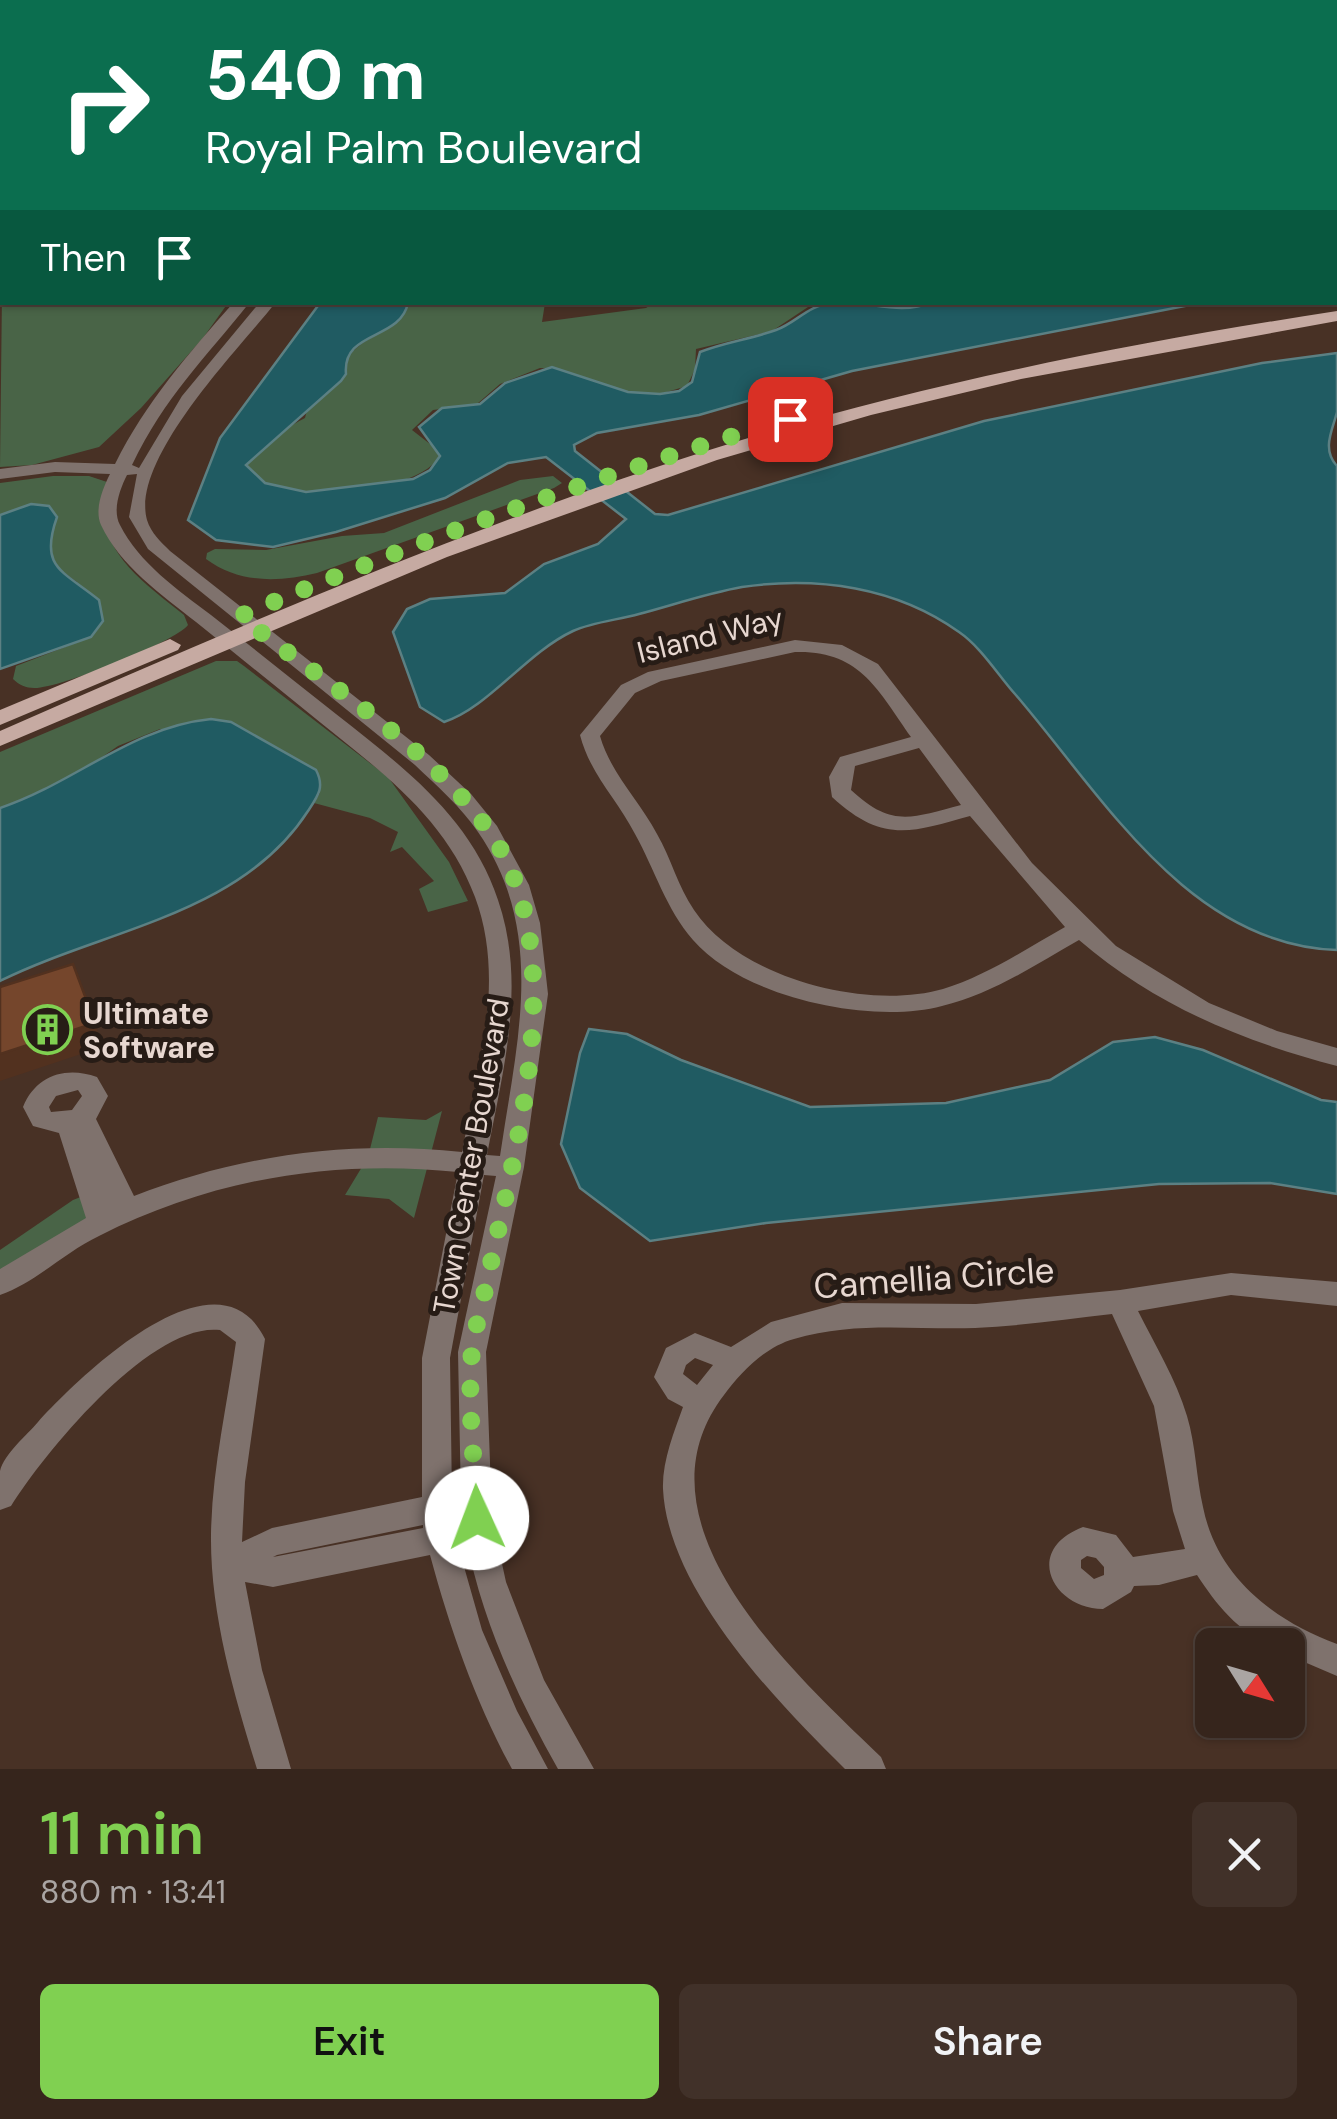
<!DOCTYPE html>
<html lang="en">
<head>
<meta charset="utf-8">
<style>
	:root { --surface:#36251c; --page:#413129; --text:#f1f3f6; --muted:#aaa5a3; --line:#50423b; --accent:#80d051 }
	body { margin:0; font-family:"DM Sans",sans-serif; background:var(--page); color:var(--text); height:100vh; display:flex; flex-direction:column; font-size:38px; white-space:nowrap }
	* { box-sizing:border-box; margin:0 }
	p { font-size:32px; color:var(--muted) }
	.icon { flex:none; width:55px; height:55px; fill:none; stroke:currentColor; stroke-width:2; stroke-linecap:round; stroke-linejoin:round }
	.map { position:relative; height:1769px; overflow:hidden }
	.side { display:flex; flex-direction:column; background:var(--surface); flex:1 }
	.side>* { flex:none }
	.hud { position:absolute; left:0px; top:0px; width:1338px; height:305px; box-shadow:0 2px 8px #0004,0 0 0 2px var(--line); background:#0b6e4f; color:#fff; overflow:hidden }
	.needle { width:65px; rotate:127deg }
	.fabs { position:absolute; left:1195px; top:1628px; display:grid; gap:20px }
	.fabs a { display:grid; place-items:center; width:110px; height:110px; border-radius:15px; background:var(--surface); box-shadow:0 2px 8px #0004,0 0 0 2px var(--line); font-size:50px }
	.pin { position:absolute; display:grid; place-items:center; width:85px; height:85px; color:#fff; margin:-42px; border-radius:20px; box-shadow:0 5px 15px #0006 }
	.me { position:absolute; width:110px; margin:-55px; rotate:358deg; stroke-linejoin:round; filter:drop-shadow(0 0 8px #0008) }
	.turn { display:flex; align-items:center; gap:35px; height:210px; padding:0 40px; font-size:45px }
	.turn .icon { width:130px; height:130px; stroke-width:2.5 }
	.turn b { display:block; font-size:70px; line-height:85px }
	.then { display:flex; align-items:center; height:95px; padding:0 40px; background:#0003; gap:20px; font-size:38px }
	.round { display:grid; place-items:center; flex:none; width:105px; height:105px; border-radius:15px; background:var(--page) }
	.head { display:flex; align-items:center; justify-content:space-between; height:170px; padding:0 40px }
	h1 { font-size:60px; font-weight:600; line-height:75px; color:var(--accent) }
	.action { display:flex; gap:20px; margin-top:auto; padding:20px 40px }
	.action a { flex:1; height:115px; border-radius:15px; background:var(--accent); color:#111; font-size:40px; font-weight:600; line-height:115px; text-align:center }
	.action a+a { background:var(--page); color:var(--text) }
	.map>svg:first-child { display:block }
	.green { fill:#496447 }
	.water { fill:#205b62; stroke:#5c8083; stroke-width:2.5 }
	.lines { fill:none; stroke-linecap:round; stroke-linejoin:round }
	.minor { fill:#7f726d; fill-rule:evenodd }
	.major { fill:#c6aaa2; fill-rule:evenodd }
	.shaded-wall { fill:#52311f }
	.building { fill:#75462c; stroke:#52311f; stroke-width:2.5 }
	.route { stroke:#80d051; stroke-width:18; stroke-dasharray:0 32.4 }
	.labels { text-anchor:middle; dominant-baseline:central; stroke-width:10; stroke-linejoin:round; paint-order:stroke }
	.street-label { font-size:30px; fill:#e7d7d0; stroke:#271c16 }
	.poi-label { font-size:30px; font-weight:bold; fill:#e7d7d0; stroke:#271c16; text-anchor:start }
	.near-street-label { font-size:35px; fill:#e7d7d0; stroke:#271c16 }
</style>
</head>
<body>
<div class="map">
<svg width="1337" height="1769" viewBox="0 0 1337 1769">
	<rect width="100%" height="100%" fill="#483125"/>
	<g class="green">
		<polygon points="0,0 1337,0 1337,29 1335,2 2,2 2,110"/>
		<polygon points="2,292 2,302 228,303 203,338 141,408 99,447 32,465 0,467"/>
		<path d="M655,302L928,303L904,312L879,307H808L772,331L696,349L695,369L687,386L660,394L628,392L559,369L540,368L500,384L477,404L433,410L412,430L439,451L440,456C416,495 302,498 261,484C255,481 248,474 242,470C256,451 284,428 305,418L307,410L341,382L344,376L340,370C361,328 397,339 409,303H545L542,322L646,308Z"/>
		<path d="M53,476H89L107,482C90,546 138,578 184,615L188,625C175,642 58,689 34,688C26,688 19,685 13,679L16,666L91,637L77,582L52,564L47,544L57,517L31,504L0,515V483Z"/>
		<path d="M553,476L562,483L554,488L317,573C279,582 240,584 206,559L207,553L215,549L266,550L342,536L384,533L520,480Z"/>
		<polygon points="216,661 237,661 244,666 388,777 449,862 468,901 428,912 419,889 434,881 402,847 390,852 398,832 370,818 314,803 320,793 160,729 118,746 69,780 0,808 0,752"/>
		<polygon points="442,1111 414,1218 389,1199 345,1195 368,1157 378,1117 426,1120"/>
		<polygon points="91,1193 126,1208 0,1284 0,1250 73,1200"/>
	</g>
	<g class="water">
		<path d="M932,302L1200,303L852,371L699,415L597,433L574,445L575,451L655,514L668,515L984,421L1262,363L1337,353C1337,371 1337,394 1337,412C1333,429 1321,449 1337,466V950C1188,945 1102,795 1015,694C998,675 981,647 959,632C896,587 818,576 742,587C708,593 673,605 639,614C618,620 593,622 573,631C526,653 488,708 444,722L420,707L393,632L407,609L430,599L505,593L544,564L598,544L626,519L546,457L508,463L445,498L336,532L273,547L216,540L188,520L220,438L320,303H408C400,341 342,330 346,374L341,381L246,465L265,483L306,492L413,479L430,470L440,456L419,427L442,408L480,404L505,383L552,367L628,392L660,394L679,391L692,382L700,352C725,342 751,339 776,330C796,323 808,305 832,303C868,299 897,317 932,302Z"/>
		<path d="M31,504L49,506L57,517C39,568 62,570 99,600L103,621L91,637L0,669V515Z"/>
		<path d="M211,719L231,722L316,770C325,787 318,796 308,811C241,915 105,929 0,981V808C75,783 131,727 211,719Z"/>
		<polygon points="589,1029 627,1034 681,1060 810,1107 946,1103 1050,1080 1113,1042 1155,1037 1203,1050 1321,1100 1337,1102 1337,1194 1270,1183 1159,1184 766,1223 650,1241 580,1188 561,1144 580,1053"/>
	</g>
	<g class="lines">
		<g class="minor">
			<polygon points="33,0 46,0 48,2 35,2"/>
			<polygon points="52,0 66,0 68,2 54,2"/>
			<rect x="1335" y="54" width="2" height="8"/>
			<polygon points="0,182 2,183 2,191 0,191"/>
			<path d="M234,302H250C203,361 166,395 132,465L139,468L182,396L260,302H276C240,348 130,459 147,520C151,533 161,542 170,551L429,755L471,794L497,826L529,885L540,923L548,994L524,1167L486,1352L492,1518L506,1582L544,1680L594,1769H558C517,1696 482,1621 466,1538L457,1542L482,1630L517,1711L548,1769H512C475,1701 450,1629 430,1555L273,1587L245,1582L262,1670L291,1769H257C234,1694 210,1614 211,1534C212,1470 227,1406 236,1342L220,1330C151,1322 45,1452 11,1506L0,1510C0,1498 0,1482 0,1471C4,1454 27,1435 38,1422C77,1379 217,1241 265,1339L245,1482L242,1542L272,1528L422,1497V1358L458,1172C332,1159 212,1179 99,1236C65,1252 35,1283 0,1295V1269L86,1218L59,1133L33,1126L23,1107C36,1075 66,1066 97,1077L108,1096L96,1119L134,1196C240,1155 348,1140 462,1152C478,1069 506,980 475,897C446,819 383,773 321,723C279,689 238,656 196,622C162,595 120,566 101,525C94,509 103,488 110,474L55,472L0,479V469L55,462L115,464C146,402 188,354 234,302ZM137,474L129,517L148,549L415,765C437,786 461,807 478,832C548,933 516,1045 500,1156L487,1155C503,1070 527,985 498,900C471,817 402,766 336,714C294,681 253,648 211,615C178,590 139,563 120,525C112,510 120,489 127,475ZM78,1090L82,1096L72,1110L51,1112L49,1107L56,1096ZM484,1175L496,1176L458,1352L461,1500L452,1498L450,1358ZM423,1525V1528L273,1557L277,1555Z"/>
			<path d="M795,640L842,645L878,664L1032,863L1116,946L1209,1003L1277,1031L1337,1048V1066C1242,1041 1154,1005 1079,940C1035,965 992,994 942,1006C871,1025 743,998 693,940C666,909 655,870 635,834C617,799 590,774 580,735L621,685L648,672ZM795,652C860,650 878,690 911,737L840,757L829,777L832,797C882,843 910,833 970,816L1065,927C1026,949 986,976 943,989C866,1011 739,978 694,910C678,887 671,858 657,834C639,800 611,774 600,736L635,693L661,681ZM919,748L961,805C911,818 892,828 851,790L855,766Z"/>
			<path d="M1231,1273L1337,1282V1306L1231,1295L1138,1311C1155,1345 1176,1379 1187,1416C1196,1446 1196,1477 1203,1507C1217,1577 1273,1620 1337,1644V1676L1288,1655V1645C1247,1645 1218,1607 1197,1575L1159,1585L1134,1586L1131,1592L1103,1609C1053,1609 1022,1550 1083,1527L1116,1535L1133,1557L1185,1549L1173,1511L1154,1406L1112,1314C1067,1319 1021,1326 975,1328C914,1330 854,1321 794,1339C765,1347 741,1372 724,1395C626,1523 796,1675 881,1757L886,1769H845C777,1702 668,1590 663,1489C662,1462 674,1432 683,1407L668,1399L654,1377L666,1348L695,1333L731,1347L771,1322L842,1303L976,1304L1120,1290ZM695,1358L713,1365L697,1385L683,1374L686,1365ZM1087,1556L1096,1558L1104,1567V1575L1094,1579L1081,1568V1560Z"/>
		</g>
		<g class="major">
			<path d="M1337,311V321L1021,379L871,415L717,460L447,557L0,746V731C231,630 462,529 703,452C910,386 1123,344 1337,311Z"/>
			<polygon points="170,639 181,645 178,650 0,725 0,710"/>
		</g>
	</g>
	<polygon class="shaded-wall" points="95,1023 102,1047 0,1081 0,1054"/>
	<polygon class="building" points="73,964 95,1023 0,1054 0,987"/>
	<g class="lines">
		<path class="route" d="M477,1518C475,1466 467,1403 472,1351C475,1327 483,1301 488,1277C516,1142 575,950 487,828C423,741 323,682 240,616C420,540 603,474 790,419"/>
	</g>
	<defs>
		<symbol id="building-ring" viewBox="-11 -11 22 22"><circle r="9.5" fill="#271c16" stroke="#80d051" stroke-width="1.5"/><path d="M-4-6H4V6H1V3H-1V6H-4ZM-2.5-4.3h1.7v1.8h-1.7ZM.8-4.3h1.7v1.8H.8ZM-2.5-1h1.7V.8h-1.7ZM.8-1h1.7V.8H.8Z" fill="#80d051"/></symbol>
	</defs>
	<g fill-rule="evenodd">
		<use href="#building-ring" x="20" y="1002" width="55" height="55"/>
	</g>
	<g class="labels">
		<g class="street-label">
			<text transform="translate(710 635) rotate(-14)">Island Way</text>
			<text transform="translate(471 1156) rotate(-80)">Town Center Boulevard</text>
		</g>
		<g class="poi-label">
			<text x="83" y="1013">Ultimate<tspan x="83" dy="34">Software</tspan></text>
		</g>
		<g class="near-street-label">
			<text transform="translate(934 1278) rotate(-4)">Camellia Circle</text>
		</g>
	</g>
</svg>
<div class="fabs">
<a><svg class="needle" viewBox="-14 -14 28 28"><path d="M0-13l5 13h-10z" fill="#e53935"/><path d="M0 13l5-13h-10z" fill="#aaa5a3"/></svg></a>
</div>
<div class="pin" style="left:790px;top:419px;background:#d93025"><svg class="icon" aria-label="arrive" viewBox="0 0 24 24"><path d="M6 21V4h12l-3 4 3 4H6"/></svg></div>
<svg class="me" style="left:477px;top:1518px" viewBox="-20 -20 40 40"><circle r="19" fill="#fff"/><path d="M0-13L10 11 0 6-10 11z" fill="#80d051"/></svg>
<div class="hud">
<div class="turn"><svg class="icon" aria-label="right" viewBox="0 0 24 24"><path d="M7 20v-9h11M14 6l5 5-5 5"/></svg><div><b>540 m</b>Royal Palm Boulevard</div></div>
<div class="then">Then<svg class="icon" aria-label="arrive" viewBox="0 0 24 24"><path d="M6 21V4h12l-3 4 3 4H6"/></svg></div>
</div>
</div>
<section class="side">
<div class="head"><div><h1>11 min</h1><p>880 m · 13:41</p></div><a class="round"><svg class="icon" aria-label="close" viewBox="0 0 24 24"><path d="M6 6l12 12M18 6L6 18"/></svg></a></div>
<div class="action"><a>Exit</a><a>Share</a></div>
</section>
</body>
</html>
